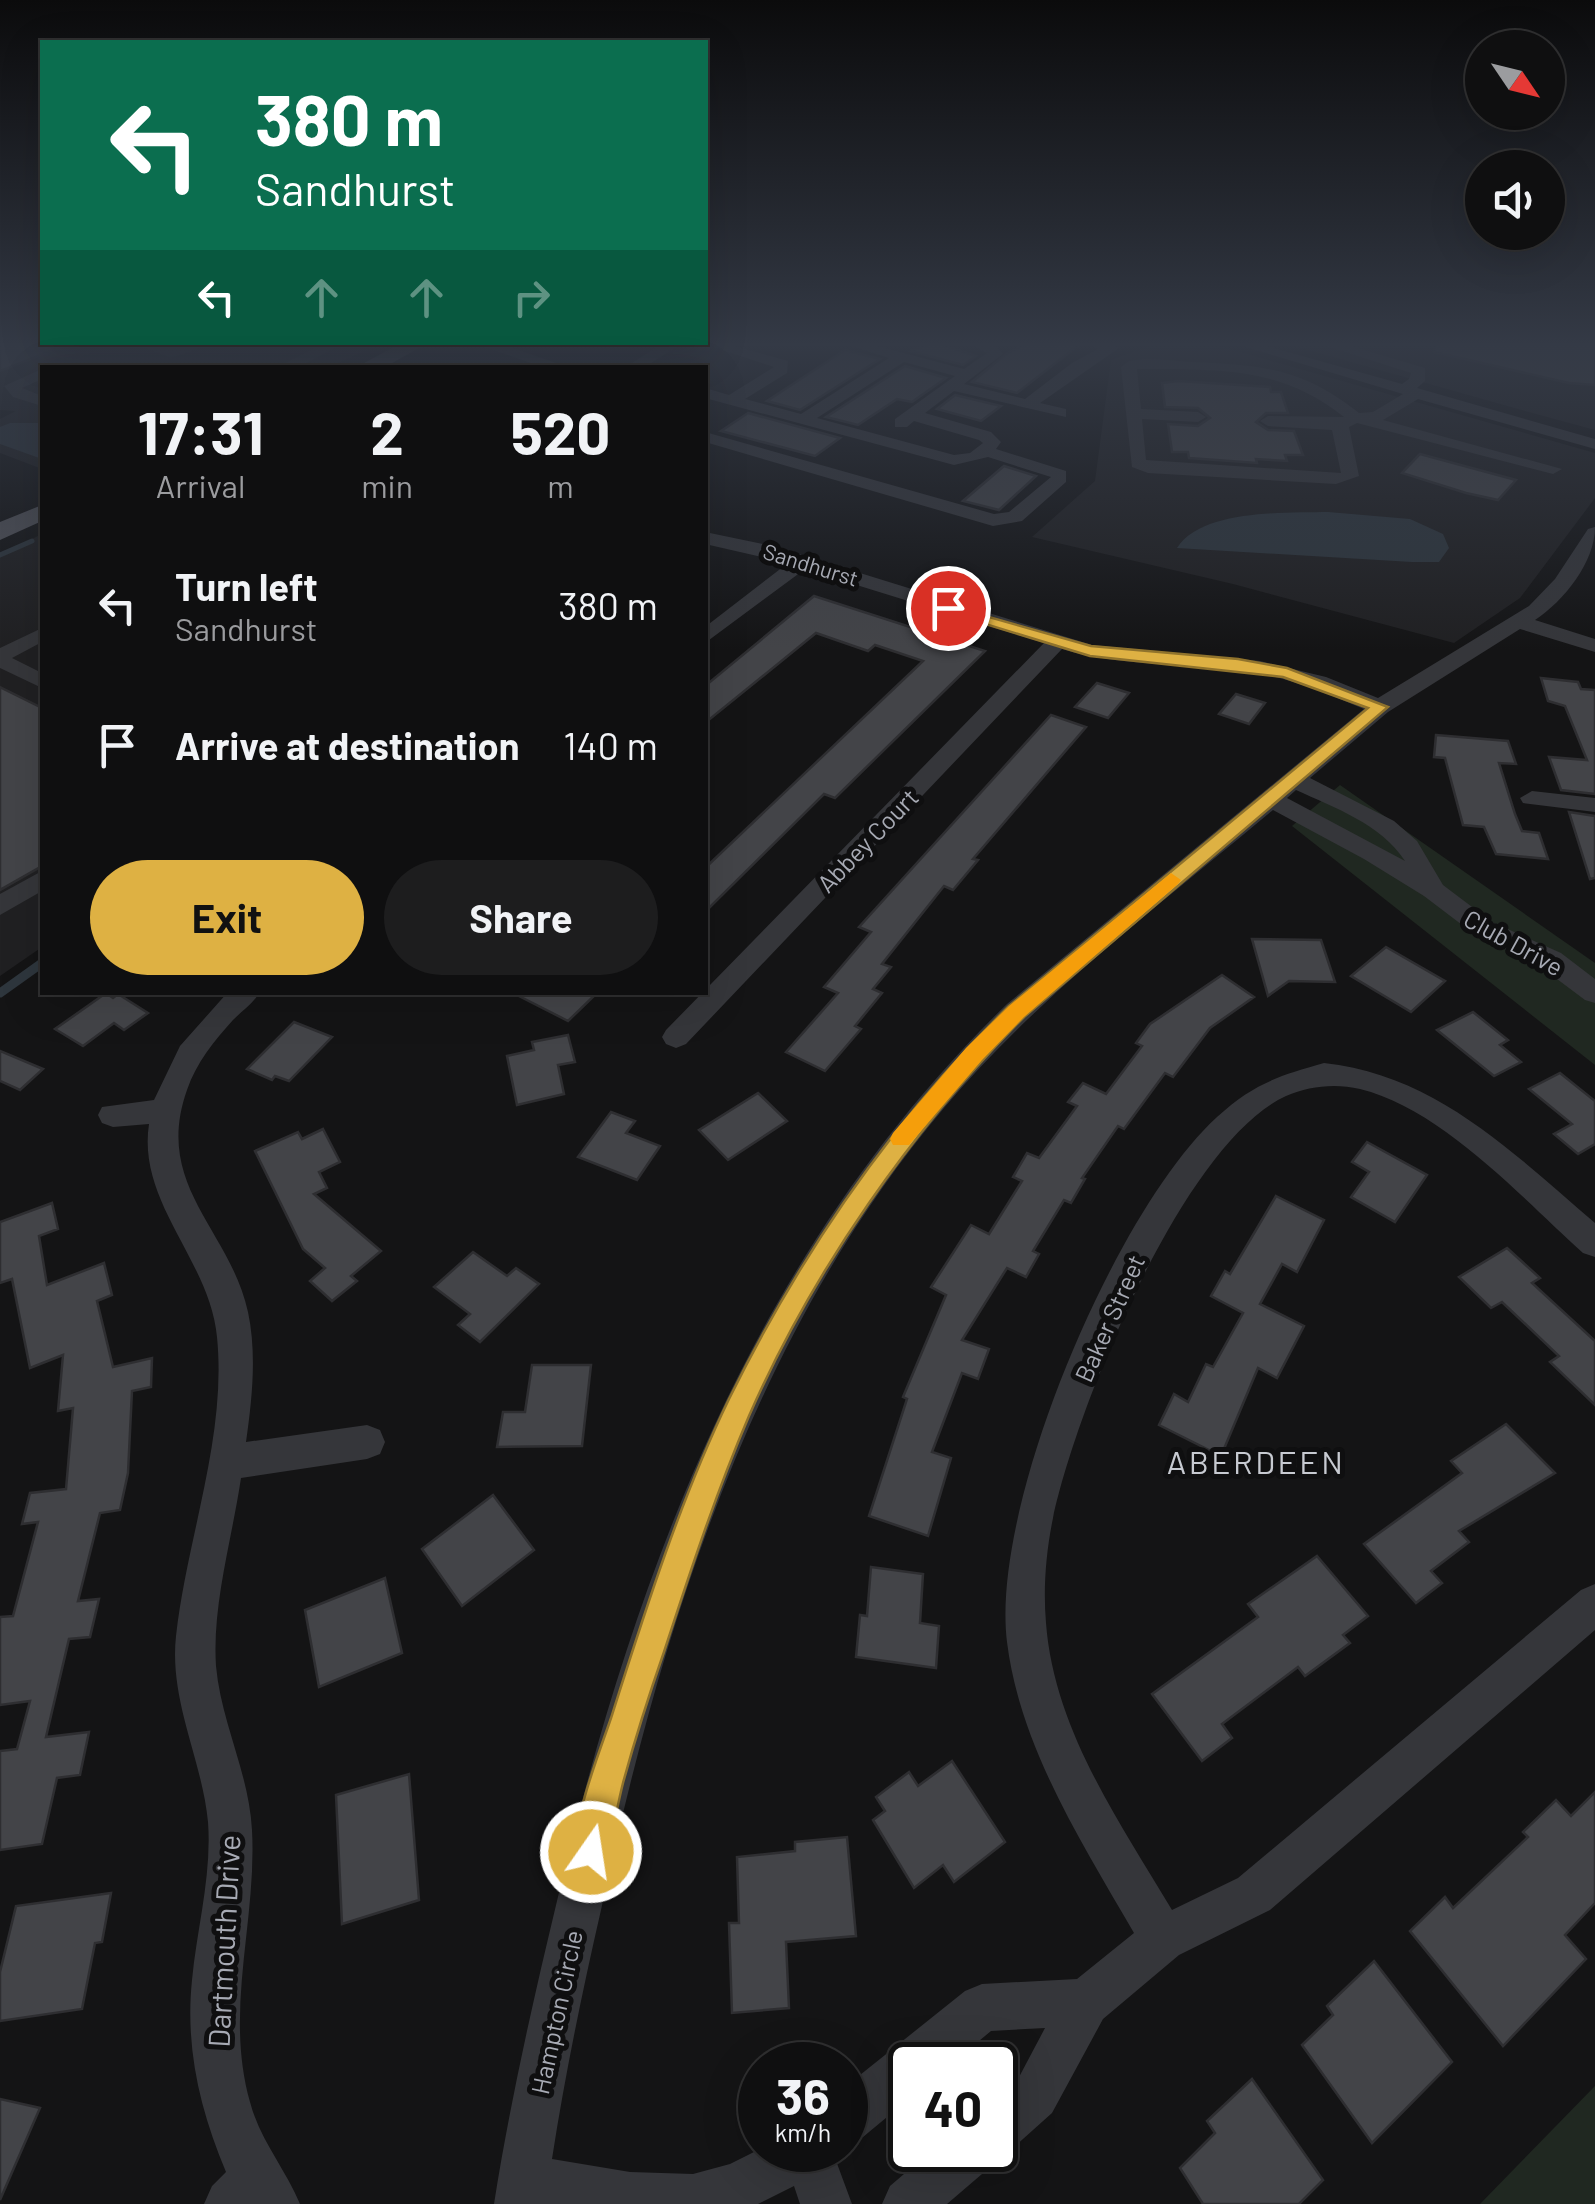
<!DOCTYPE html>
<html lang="en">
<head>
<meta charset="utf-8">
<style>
	:root { --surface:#0f0f10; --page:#1d1d1e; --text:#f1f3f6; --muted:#9b9c9f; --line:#2f2f30; --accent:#deb143 }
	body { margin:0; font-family:Barlow,sans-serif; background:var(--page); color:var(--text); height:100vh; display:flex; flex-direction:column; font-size:38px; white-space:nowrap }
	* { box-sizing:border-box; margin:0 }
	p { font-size:32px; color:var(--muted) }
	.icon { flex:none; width:55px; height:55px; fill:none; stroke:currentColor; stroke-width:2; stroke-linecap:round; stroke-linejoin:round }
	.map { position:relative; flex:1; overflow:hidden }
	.details { position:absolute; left:40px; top:365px; width:668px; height:630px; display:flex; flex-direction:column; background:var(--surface); border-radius:0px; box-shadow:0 10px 40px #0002,0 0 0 2px var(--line) }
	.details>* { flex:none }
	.banner { position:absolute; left:40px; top:40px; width:668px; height:305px; border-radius:0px; box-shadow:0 10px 40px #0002,0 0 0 2px var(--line); background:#0b6e4f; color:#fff; overflow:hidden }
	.needle { width:65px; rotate:125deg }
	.controls { position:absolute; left:1465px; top:30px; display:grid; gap:20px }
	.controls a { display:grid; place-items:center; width:100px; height:100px; border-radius:50%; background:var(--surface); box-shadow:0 10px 40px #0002,0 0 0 2px var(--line); font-size:50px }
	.speed { position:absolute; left:738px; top:2042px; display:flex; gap:20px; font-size:50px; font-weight:700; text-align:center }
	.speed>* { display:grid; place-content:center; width:130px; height:130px; border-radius:50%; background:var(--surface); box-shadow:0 10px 40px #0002,0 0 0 2px var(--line); line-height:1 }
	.speed small { font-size:25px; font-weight:400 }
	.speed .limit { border:5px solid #111; border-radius:15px; background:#fff; color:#111 }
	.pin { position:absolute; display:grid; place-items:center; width:85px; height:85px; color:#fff; margin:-42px; border:5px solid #fff; border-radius:50%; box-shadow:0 2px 10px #0007 }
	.me { position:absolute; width:110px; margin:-55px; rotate:13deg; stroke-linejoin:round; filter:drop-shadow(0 0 8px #0008) }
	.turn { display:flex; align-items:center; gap:35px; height:210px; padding:0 50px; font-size:45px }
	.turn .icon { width:130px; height:130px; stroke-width:2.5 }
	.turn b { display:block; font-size:70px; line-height:85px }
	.lanes { display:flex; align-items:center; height:95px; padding:0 50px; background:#0003; justify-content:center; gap:50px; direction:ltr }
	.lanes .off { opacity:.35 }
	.eta { display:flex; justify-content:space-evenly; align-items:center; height:170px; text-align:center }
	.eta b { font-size:60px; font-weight:700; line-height:70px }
	.action { display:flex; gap:20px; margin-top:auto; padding:20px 50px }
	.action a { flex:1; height:115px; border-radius:60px; background:var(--accent); color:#111; font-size:40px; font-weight:700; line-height:115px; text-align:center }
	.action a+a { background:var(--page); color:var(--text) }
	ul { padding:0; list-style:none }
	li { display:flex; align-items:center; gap:30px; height:140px; padding:0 50px }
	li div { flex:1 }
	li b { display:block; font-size:38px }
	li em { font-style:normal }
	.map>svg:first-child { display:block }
	.built { fill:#202022 }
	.green { fill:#202821 }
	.water { fill:#2e363d }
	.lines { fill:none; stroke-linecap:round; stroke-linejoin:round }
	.stream-far1 { stroke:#2e363d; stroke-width:5 }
	.stream { stroke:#2e363d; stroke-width:9 }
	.building { fill:#434448; stroke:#2e2e31; stroke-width:2.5 }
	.minor { fill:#35363a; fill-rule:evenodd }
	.major { fill:#525359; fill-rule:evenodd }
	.route { fill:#deb143; stroke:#90732c; stroke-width:2.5 }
	.slow { fill:#f59e0b }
	.labels { text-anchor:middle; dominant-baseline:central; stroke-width:10; stroke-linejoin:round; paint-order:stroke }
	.far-street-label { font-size:22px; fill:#a7aab4; stroke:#0f0f10 }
	.street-label { font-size:25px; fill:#a7aab4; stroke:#0f0f10 }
	.near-street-label { font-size:30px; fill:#a7aab4; stroke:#0f0f10 }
	.near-neighbourhood-label { font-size:32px; letter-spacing:2.5px; fill:#c7cad1; stroke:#0f0f10 }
</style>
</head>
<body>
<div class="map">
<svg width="1595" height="2204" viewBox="0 0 1595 2204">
	<rect width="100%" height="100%" fill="#141415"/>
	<g class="built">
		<polygon points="0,342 42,342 382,343 329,367 42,368 42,469 0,453 0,419 16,411 0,410"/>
		<polygon points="1160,342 1205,342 1595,453 1595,498 1520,598 1454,643 1233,584 1032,537 1095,481 1111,360"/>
		<polygon points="1280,342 1595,342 1595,430 1518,409"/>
		<polygon points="42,534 42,947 0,976 0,555"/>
	</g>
	<g class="green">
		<polygon points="1340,785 1595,963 1595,1065 1292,826"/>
		<polygon points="1595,2086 1595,2204 1480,2204"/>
	</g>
	<g class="water">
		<polygon points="10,423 42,423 42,459 0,444 0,427"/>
		<path d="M1328,512L1410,519L1443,534L1449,548L1439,562H1412L1177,548C1202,509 1286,513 1328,512Z"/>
	</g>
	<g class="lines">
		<polyline class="stream-far1" points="0,555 32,541"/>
		<polyline class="stream" points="0,993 42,963"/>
	</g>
	<g class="building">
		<polygon points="0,342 42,342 71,343 0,371"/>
		<polygon points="934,342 976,356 963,365 910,351"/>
		<polygon points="1030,342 1080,344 1017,393 972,382 1006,354"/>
		<polygon points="1435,342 1595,345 1595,385 1569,383 1434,352"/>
		<polygon points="845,350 880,359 800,410 767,401"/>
		<polygon points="905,366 946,378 912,402 897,399 858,425 826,417"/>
		<polygon points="1178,381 1270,387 1271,392 1281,392 1288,413 1266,413 1256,422 1268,430 1294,431 1303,455 1285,455 1287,461 1256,459 1257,463 1189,458 1188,452 1172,452 1168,424 1198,426 1210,418 1198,408 1165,407 1162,383"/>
		<polygon points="955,395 1001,406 981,421 937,409"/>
		<polygon points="748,413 840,438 815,456 721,431"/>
		<polygon points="1420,454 1516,480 1498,500 1466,493 1402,473"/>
		<polygon points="1004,466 1036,476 999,510 963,501"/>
		<polygon points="814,596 985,651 835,798 824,794 705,912 705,868 923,661 875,645 868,651 816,633 705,723 705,686"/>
		<polygon points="1541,678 1578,682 1581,689 1595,690 1595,794 1561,790 1549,757 1587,760 1565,706 1548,701"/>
		<polygon points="1097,683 1129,693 1108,718 1075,707"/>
		<polygon points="0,687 42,708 42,866 0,890"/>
		<polygon points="1236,694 1265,703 1249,724 1219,714"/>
		<polygon points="1051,715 1086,727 973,859 978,860 953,890 944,886 882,964 891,967 873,989 882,993 855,1026 861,1029 825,1071 786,1052 838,993 824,987 871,932 859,927"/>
		<polygon points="1436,735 1508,741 1516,764 1499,763 1515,814 1522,831 1539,833 1548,859 1496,854 1484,827 1463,825 1445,758 1434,757"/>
		<polygon points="1569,812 1595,816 1595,878 1590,879"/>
		<polygon points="1252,939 1321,940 1335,982 1289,981 1268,996"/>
		<polygon points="1386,947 1445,981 1411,1012 1351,976"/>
		<polygon points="1222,975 1254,997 1210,1028 1173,1077 1165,1073 1124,1129 1118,1126 1082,1178 1085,1179 1071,1203 1064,1200 1033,1251 1039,1254 1026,1277 1007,1268 962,1340 989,1349 978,1379 962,1373 932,1452 951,1458 928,1536 869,1516 907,1399 903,1397 946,1295 931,1287 971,1225 989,1234 1022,1181 1013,1177 1027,1153 1039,1158 1077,1106 1068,1102 1083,1083 1106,1094 1142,1046 1136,1043 1150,1024"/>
		<polygon points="511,992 598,992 568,1021"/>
		<polygon points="106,993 113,998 118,994 148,1013 124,1030 114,1023 83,1046 55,1029"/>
		<polygon points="1473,1012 1508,1040 1500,1045 1521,1062 1494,1076 1437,1030"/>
		<polygon points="294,1022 332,1037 289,1081 275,1076 272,1080 247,1069"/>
		<polygon points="568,1035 575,1062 558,1065 564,1094 517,1105 507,1056 534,1050 532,1042"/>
		<polygon points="0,1051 43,1069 20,1090 0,1081"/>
		<polygon points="1560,1073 1595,1101 1595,1144 1578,1154 1554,1134 1572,1124 1529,1089"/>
		<polygon points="758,1093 787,1121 728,1160 699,1130"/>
		<polygon points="611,1112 635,1121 626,1133 660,1146 637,1180 578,1157"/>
		<polygon points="323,1129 340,1162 319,1172 327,1188 314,1194 381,1251 351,1276 357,1281 332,1301 310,1281 325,1268 303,1249 255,1151 298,1132 302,1139"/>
		<polygon points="1367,1142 1427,1175 1395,1222 1351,1197 1369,1172 1352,1162"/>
		<polygon points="1276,1196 1324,1220 1297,1272 1282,1264 1260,1304 1304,1326 1277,1378 1258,1368 1221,1456 1159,1425 1174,1394 1188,1402 1206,1364 1213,1367 1243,1313 1211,1296 1225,1271 1230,1274"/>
		<polygon points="52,1203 58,1229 39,1236 47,1285 104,1263 112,1295 97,1301 113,1367 152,1358 151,1387 132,1391 128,1473 120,1510 100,1513 78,1601 99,1599 90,1637 69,1639 46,1737 89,1732 80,1775 57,1778 42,1844 0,1850 0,1751 17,1749 30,1701 0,1705 0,1617 13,1616 38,1522 22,1524 30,1493 66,1489 73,1408 58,1411 63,1355 30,1368 12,1279 0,1283 0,1222"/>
		<polygon points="1507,1248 1540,1278 1532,1283 1595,1341 1595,1405 1550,1362 1559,1356 1502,1302 1491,1308 1459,1277"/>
		<polygon points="473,1252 507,1276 516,1268 539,1284 480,1342 458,1325 470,1314 434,1287"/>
		<polygon points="532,1365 591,1365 582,1446 497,1447 503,1412 525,1412"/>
		<polygon points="1506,1424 1555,1473 1459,1531 1469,1542 1431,1571 1442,1583 1416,1603 1364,1544 1462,1473 1451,1461"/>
		<polygon points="493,1495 534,1550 462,1606 422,1549"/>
		<polygon points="1317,1556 1368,1616 1343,1635 1350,1643 1305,1676 1298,1667 1222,1724 1232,1738 1202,1761 1152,1694 1258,1617 1248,1604"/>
		<polygon points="871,1567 923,1574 920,1623 939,1626 936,1668 856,1657 860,1615 867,1616"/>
		<polygon points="385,1578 402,1653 319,1687 305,1610"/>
		<polygon points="952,1761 1005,1842 954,1882 943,1865 914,1888 873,1820 885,1811 876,1797 909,1772 918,1786"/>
		<polygon points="409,1774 419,1900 342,1924 336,1795"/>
		<polygon points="1595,1792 1595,1903 1565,1935 1586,1959 1503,2046 1410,1931 1445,1897 1453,1908 1528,1837 1523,1832 1556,1800 1571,1816"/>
		<polygon points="847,1837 856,1936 786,1942 789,2008 732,2013 729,1923 739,1923 737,1857 795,1851 795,1842"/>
		<polygon points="111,1893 102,1942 95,1943 82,2009 0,2021 0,1972 16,1906"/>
		<polygon points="1374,1961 1452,2062 1372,2143 1302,2045 1333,2015 1327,2006"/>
		<polygon points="1252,2079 1323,2180 1299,2204 1203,2204 1180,2168 1215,2133 1207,2121"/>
		<polygon points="0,2099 40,2108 0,2200"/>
	</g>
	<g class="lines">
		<g class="minor">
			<path d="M131,342C145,342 161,348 174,347C189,346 203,342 218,342L171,358Z"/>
			<polygon points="326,342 346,342 297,368 276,368"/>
			<polygon points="471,342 496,342 570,368 545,368"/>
			<polygon points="611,342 631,342 632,344 624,349"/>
			<polygon points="665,342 684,342 643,368 624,368"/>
			<path d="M698,342H720L788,361L787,373L745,399L801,414L889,358L839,342H862L964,369L987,353L966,342C982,342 993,340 1003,354L964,384L1025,399L1072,363L1098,349L1083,342H1105L1119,348L1040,403L1066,409V417L954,391L925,413L991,432L1001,442L996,449L1066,471V482L1022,521L993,526L705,442V432L994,514L1009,512L1051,477L988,457L954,465L705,398V388L729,395L774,367ZM904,362L955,376L895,419V427H907L914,421L979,440L983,443L970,453L954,455L817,418Z"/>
			<path d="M1229,342H1252L1402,384L1409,379L1411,373L1314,342H1337L1425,368V381L1417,388L1595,439V449L1418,399L1383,420L1562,469L1553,474L1357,423L1349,427L1359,476L1336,484L1148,473L1132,467L1121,367L1129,361C1149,357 1172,361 1192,362C1262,365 1302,368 1359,413L1373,412L1403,394ZM1137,369C1216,370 1279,365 1344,417L1268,416L1260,421L1268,426L1332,430L1341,473L1146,460L1142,419L1198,422L1206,417L1198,412L1141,409Z"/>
			<polygon points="42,369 42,379 22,388 42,396 42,406 13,397 4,386"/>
			<path d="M1595,527C1595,562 1564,601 1535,620L1595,639V652L1520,629L1388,712L1310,778L1394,821L1417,841L1443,885L1492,922L1561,953L1595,979V1003L1585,1000L1541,967L1474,934L1424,896L1364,859L1273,810C1160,905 1039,995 944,1108C753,1334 662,1626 601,1910C582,1993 565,2075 552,2159L630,2172L693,2174L730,2164L760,2149L832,2150L852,2204H800L794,2186L758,2204H494C510,2102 533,2001 557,1901C636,1567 756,1248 1007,1004L1364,709C1331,695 1298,681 1262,674C1196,661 1126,669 1062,649L686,1044L676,1048L666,1044L662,1037L666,1030L1044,643L805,569L705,643V627L788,563L705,544V532L773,546L1092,645L1260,661L1326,677L1378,698L1529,606L1555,579L1588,529ZM1296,790C1335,808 1381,824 1405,861L1287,798Z"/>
			<polygon points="42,628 42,642 12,658 42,673 42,688 0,668 0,648"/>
			<polygon points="1532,791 1595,798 1595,812 1523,803 1520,798"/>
			<polygon points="42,871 42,891 0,915 0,894"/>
			<path d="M228,992H260C253,1004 242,1011 233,1020C214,1041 196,1063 187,1090C153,1186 230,1229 248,1312C257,1354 252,1400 246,1442L367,1425L380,1430L385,1442L380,1454L367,1459L241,1478C232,1539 212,1605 216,1666C221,1722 249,1773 252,1830C257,1922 224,2010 250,2102C260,2140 285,2168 300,2204H204L212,2186L226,2172C200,2110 185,2048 192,1980C197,1928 212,1875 208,1822C202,1759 169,1701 176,1636C187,1537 227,1437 217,1337C210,1260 137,1203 149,1124L113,1127L102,1123L98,1115L102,1107L154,1100L180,1046Z"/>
			<path d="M1324,1063C1436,1075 1513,1153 1595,1223V1257L1583,1253C1522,1198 1442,1109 1360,1089C1335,1083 1309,1086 1286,1096C1182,1144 1076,1410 1053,1518C1046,1552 1043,1588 1046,1623C1054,1729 1119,1821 1172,1910L1238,1878L1581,1590L1595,1584V1630L1270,1910L1179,1955L1103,2019L1052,2113L1013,2148L994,2155L989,2168L947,2204H882L890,2186L932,2150H995V2097L1018,2079L1045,2028L991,2031L950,2065H910V2098L863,2137L845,2144V2087L965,1991L982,1984L1077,1979L1134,1933C1082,1843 1020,1747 1007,1642C990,1505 1116,1209 1217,1117C1253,1084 1278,1076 1324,1063Z"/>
		</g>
		<g class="major">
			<polygon points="403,342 430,342 383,368 355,368"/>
			<polygon points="42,505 42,521 0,540 0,522"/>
		</g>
	</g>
	<linearGradient id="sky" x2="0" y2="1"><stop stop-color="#0b0b0c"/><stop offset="0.53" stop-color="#343a46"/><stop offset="1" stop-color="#343a46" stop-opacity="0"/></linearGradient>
	<rect width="1595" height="650" fill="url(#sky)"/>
	<path class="route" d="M943,604L1091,646L1238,659L1287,668L1388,707L1024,1017C912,1129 813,1270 749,1416C716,1493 690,1572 664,1652C649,1695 635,1739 623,1783C616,1810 613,1838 603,1864L591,1869L579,1864C566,1834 600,1751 611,1718C645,1611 680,1500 729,1399C801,1253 893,1119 1009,1006L1368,708L1283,677L1090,656L943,611Z"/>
	<polygon class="slow" points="1171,873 1181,880 1178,884 1024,1017 982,1060 909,1145 893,1145 890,1139 893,1133 966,1048 1009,1006"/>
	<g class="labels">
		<g class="far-street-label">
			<text transform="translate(811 564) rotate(17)">Sandhurst</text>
		</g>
		<g class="street-label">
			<text transform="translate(867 840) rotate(-46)">Abbey Court</text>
			<text transform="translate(1514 942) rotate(29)">Club Drive</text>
			<text transform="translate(1109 1318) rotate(-66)">Baker Street</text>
			<text transform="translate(556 2012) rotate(-78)">Hampton Circle</text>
		</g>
		<g class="near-street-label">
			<text transform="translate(223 1941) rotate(-87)">Dartmouth Drive</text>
		</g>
		<g class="near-neighbourhood-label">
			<text x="1256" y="1461">ABERDEEN</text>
		</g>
	</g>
</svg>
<div class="controls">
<a><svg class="needle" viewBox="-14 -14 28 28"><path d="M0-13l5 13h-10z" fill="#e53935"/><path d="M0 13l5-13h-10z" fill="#9b9c9f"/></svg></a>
<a><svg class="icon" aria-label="sound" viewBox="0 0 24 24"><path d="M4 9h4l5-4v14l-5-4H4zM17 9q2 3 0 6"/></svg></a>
</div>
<div class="speed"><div>36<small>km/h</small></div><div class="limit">40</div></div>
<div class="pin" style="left:948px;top:608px;background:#d93025"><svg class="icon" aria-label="arrive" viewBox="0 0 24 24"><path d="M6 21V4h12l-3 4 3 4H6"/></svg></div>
<svg class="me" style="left:591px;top:1852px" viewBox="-20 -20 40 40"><circle r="17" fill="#deb143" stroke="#fff" stroke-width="3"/><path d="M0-11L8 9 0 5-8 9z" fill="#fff"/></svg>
<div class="banner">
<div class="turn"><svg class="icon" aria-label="left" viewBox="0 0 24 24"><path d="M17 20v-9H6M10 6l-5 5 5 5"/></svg><div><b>380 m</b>Sandhurst</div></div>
<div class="lanes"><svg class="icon" aria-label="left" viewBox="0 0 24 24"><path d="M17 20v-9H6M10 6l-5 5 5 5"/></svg><svg class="icon off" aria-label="ahead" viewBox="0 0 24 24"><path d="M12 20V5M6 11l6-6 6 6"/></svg><svg class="icon off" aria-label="ahead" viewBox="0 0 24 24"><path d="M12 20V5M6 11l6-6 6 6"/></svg><svg class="icon off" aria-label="right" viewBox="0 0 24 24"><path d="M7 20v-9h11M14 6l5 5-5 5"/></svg></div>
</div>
<section class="details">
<div class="eta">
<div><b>17:31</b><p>Arrival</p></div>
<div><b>2</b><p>min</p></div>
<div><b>520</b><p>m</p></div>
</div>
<ul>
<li><svg class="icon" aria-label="left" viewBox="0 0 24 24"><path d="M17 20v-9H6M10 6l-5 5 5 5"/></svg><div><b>Turn left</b><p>Sandhurst</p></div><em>380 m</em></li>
<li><svg class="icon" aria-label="arrive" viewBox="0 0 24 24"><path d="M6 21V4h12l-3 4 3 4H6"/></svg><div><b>Arrive at destination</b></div><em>140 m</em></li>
</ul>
<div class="action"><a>Exit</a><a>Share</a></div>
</section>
</div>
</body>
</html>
